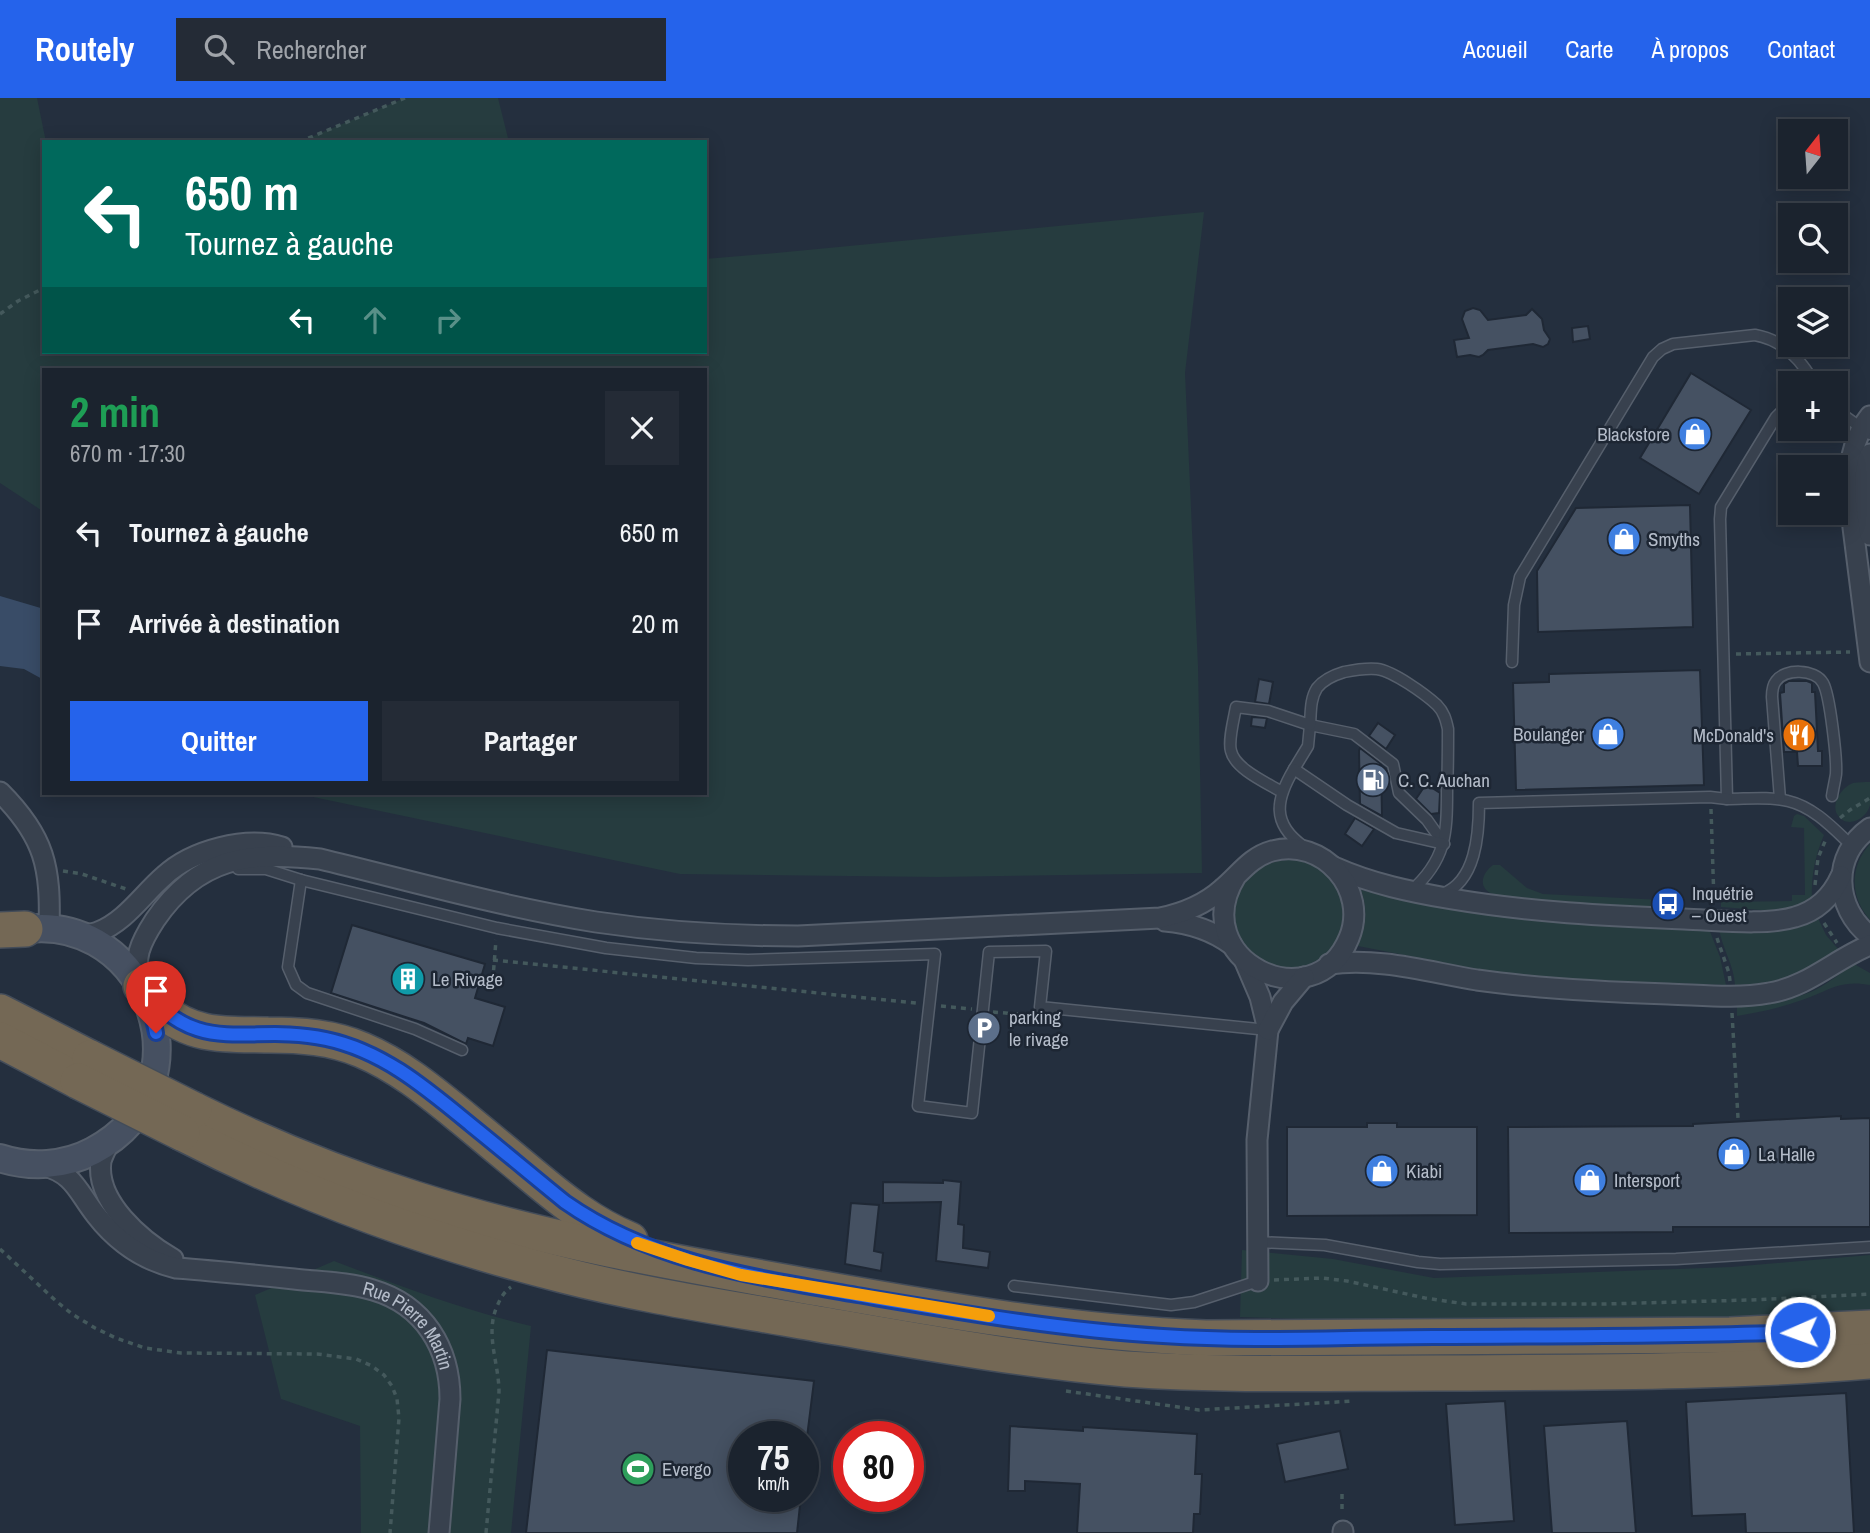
<!DOCTYPE html>
<html lang="fr">
<head>
<meta charset="utf-8">
<style>
	:root { --surface:#1b232e; --page:#242b36; --text:#f1f3f6; --muted:#a0a4aa; --line:#39404a; --accent:#2563eb }
	body { margin:0; font-family:"Archivo Narrow",sans-serif; background:var(--page); color:var(--text); height:100vh; display:flex; flex-direction:column; font-size:26px; white-space:nowrap }
	* { box-sizing:border-box; margin:0 }
	p { font-size:23px; color:var(--muted) }
	.icon { flex:none; width:38px; height:38px; fill:none; stroke:currentColor; stroke-width:2; stroke-linecap:round; stroke-linejoin:round }
	.map { position:relative; flex:1; overflow:hidden }
	.panel { position:absolute; left:42px; top:270px; width:665px; height:427px; display:flex; flex-direction:column; background:var(--surface); border-radius:0px; box-shadow:0 4px 18px #0003,0 0 0 2px var(--line) }
	.panel>* { flex:none }
	.hud { position:absolute; left:42px; top:42px; width:665px; height:214px; border-radius:0px; box-shadow:0 4px 18px #0003,0 0 0 2px var(--line); background:#00695c; color:#fff; overflow:hidden }
	.needle { width:46px; rotate:17deg }
	.fabs { position:absolute; left:1778px; top:21px; display:grid; gap:14px }
	.fabs a { display:grid; place-items:center; width:70px; height:70px; border-radius:0px; background:var(--surface); box-shadow:0 4px 18px #0003,0 0 0 2px var(--line); font-size:35px }
	.speed { position:absolute; left:728px; top:1323px; display:flex; gap:14px; font-size:35px; font-weight:700; text-align:center }
	.speed>* { display:grid; place-content:center; width:91px; height:91px; border-radius:50%; background:var(--surface); box-shadow:0 4px 18px #0003,0 0 0 2px var(--line); line-height:1 }
	.speed small { font-size:18px; font-weight:400 }
	.speed .limit { border:10px solid #d22; background:#fff; color:#111 }
	.pin { position:absolute; display:grid; place-items:center; width:60px; height:60px; color:#fff; margin:-72px -30px; border-radius:50% 50% 50% 0; rotate:-45deg; box-shadow:0 0 7px #0007 }
	.pin .icon { rotate:45deg }
	.me { position:absolute; width:77px; margin:-38px; rotate:268deg; stroke-linejoin:round; filter:drop-shadow(0 0 5px #0008) }
	.turn { display:flex; align-items:center; gap:24px; height:147px; padding:0 28px; font-size:32px }
	.turn .icon { width:91px; height:91px; stroke-width:2.5 }
	.turn b { display:block; font-size:49px; line-height:60px }
	.lanes { display:flex; align-items:center; height:66px; padding:0 28px; background:#0003; justify-content:center; gap:35px; direction:ltr }
	.lanes .off { opacity:.35 }
	.round { display:grid; place-items:center; flex:none; width:74px; height:74px; border-radius:0px; background:var(--page) }
	.overview { display:flex; align-items:center; justify-content:space-between; height:119px; padding:0 28px }
	h1 { font-size:42px; font-weight:700; line-height:52px; color:#1e9e55 }
	.action { display:flex; gap:14px; margin-top:auto; padding:14px 28px }
	.action a { flex:1; height:80px; border-radius:0px; background:var(--accent); color:#fff; font-size:28px; font-weight:700; line-height:80px; text-align:center }
	.action a+a { background:var(--page); color:var(--text) }
	ul { padding:0; list-style:none }
	li { display:flex; align-items:center; gap:21px; height:91px; padding:0 28px }
	li div { flex:1 }
	li b { display:block; font-size:26px }
	li em { font-style:normal }
	header { display:flex; align-items:center; gap:42px; box-sizing:border-box; height:98px; padding:0 35px; background:var(--accent); color:#fff }
	header strong { font-size:33px }
	nav { display:flex; gap:38px; margin-inline-start:auto; font-size:24px }
	.search { width:490px; height:63px; background:var(--page); display:flex; align-items:center; gap:18px; box-sizing:border-box; padding:0 24px; border-radius:0px; color:var(--muted); font-size:26px }
	.map>svg:first-child { display:block }
	.green { fill:#263c3f }
	.water { fill:#394c67 }
	.building { fill:#455162; stroke:#1f2835; stroke-width:2 }
	.lines { fill:none; stroke-linecap:round; stroke-linejoin:round }
	.lane-casing { stroke:#565f6c; stroke-width:13 }
	.street-casing { stroke:#565f6c; stroke-width:23 }
	.secondary-casing { stroke:#565f6c; stroke-width:30 }
	.highway-casing { stroke:#434c59; stroke-width:38 }
	.path { stroke:#44595c; stroke-width:3.5; stroke-dasharray:5 5; stroke-linecap:butt }
	.lane { stroke:#38414e; stroke-width:10 }
	.street { stroke:#38414e; stroke-width:19 }
	.secondary { stroke:#465061; stroke-width:26 }
	.highway { stroke:#746855; stroke-width:35 }
	.highway-bridge-casing { stroke:#434c59; stroke-width:38; stroke-linecap:butt }
	.highway-bridge { stroke:#746855; stroke-width:35 }
	.route-casing { stroke:#184099; stroke-width:18 }
	.route { stroke:#2563eb; stroke-width:12 }
	.slow { stroke:#f59e0b; stroke-width:12 }
	.labels { text-anchor:middle; dominant-baseline:central; stroke-width:5; stroke-linejoin:round; paint-order:stroke }
	.poi-label { font-size:19px; fill:#b4bcc9; stroke:#1d2633; text-anchor:start }
	.street-label { font-size:19px; fill:#b4bcc9; stroke:#1d2633 }
</style>
</head>
<body>
<header>
<strong>Routely</strong>
<div class="search"><svg class="icon" aria-label="search" viewBox="0 0 24 24"><circle cx="10" cy="10" r="6"/><path d="M15 15l6 6"/></svg>Rechercher</div>
<nav><a>Accueil</a><a>Carte</a><a>À propos</a><a>Contact</a></nav>
</header>
<div class="map">
<svg width="1870" height="1435" viewBox="0 0 1870 1435">
	<rect width="100%" height="100%" fill="#242f3e"/>
	<g class="green">
		<polygon points="0,0 37,0 46,44 44,44 44,254 705,254 705,161 776,155 1204,114 1185,275 1198,568 1202,775 938,779 680,776 299,696 300,695 705,695 705,271 44,271 44,414 0,385"/>
		<polygon points="405,0 498,0 509,44 299,44"/>
		<path d="M1870,684C1870,691 1870,700 1870,707C1867,721 1846,732 1837,716C1831,705 1842,689 1853,685C1858,684 1865,684 1870,684Z"/>
		<path d="M1797,716L1804,718L1824,737C1815,758 1811,778 1812,801L1797,809L1774,813L1721,809V804L1792,803V797H1805L1804,730L1791,729L1794,718Z"/>
		<path d="M1870,746V822C1850,799 1849,769 1870,746Z"/>
		<circle cx="1289" cy="816" r="54"/>
		<path d="M1493,767H1500L1527,790L1543,796L1662,802V809C1618,807 1574,806 1531,801C1519,800 1504,800 1493,796C1477,790 1482,775 1493,767Z"/>
		<path d="M1361,792C1423,804 1485,818 1548,823C1601,828 1655,829 1709,831L1720,859L1726,887L1554,881L1481,872L1358,848C1366,829 1368,812 1361,792Z"/>
		<path d="M1818,820L1826,837L1839,852C1801,877 1781,886 1735,887C1734,867 1722,850 1719,831L1791,830Z"/>
		<path d="M1854,866L1870,875V887C1840,881 1828,893 1802,902C1780,910 1759,914 1737,918V907C1764,905 1793,903 1817,891C1830,884 1842,874 1854,866Z"/>
		<polygon points="1242,1152 1333,1161 1434,1180 1731,1169 1870,1157 1870,1216 1786,1221 1441,1225 1240,1219"/>
		<path d="M334,1163C399,1188 464,1212 531,1228L511,1435H361L360,1328L281,1301L255,1197Z"/>
	</g>
	<polygon class="water" points="0,498 44,511 44,582 24,571 0,568"/>
	<g class="building">
		<polygon points="1473,210 1480,212 1488,222 1526,217 1532,211 1542,221 1544,232 1550,241 1548,246 1543,249 1533,246 1488,252 1483,257 1479,259 1470,257 1457,259 1454,242 1469,240 1462,221 1465,213"/>
		<polygon points="1588,228 1590,241 1573,244 1572,230"/>
		<polygon points="1691,275 1751,312 1699,396 1640,360"/>
		<polygon points="1690,407 1693,529 1538,534 1537,473 1576,410"/>
		<polygon points="1700,572 1704,687 1516,692 1513,585 1549,584 1549,576"/>
		<polygon points="1259,581 1273,584 1269,606 1255,604"/>
		<polygon points="1789,583 1807,583 1812,585 1812,594 1815,594 1818,653 1822,653 1822,668 1798,668 1797,654 1784,654 1780,595 1784,594 1784,586"/>
		<polygon points="1252,619 1267,620 1265,630 1251,628"/>
		<polygon points="1378,625 1395,637 1386,651 1369,638"/>
		<polygon points="1360,650 1381,666 1382,718 1360,706 1359,653"/>
		<polygon points="1426,686 1440,695 1439,715 1431,716 1416,701"/>
		<polygon points="1355,720 1374,731 1362,748 1345,736"/>
		<polygon points="352,827 485,866 475,900 505,909 493,948 468,940 466,946 424,925 331,895"/>
		<polygon points="1841,1018 1841,1021 1870,1020 1870,1129 1673,1129 1673,1134 1509,1135 1508,1029 1693,1028 1693,1026"/>
		<polygon points="1367,1025 1397,1025 1397,1029 1477,1029 1477,1117 1287,1118 1287,1029 1367,1029"/>
		<polygon points="943,1082 961,1084 958,1126 964,1127 963,1150 990,1154 988,1170 936,1163 941,1104 883,1105 883,1084 943,1085"/>
		<polygon points="851,1105 879,1107 874,1153 883,1155 881,1173 845,1166"/>
		<polygon points="547,1252 814,1283 807,1339 744,1339 744,1398 801,1398 797,1435 526,1435"/>
		<polygon points="1846,1295 1854,1435 1746,1435 1745,1416 1692,1418 1686,1304"/>
		<polygon points="1505,1303 1514,1423 1455,1427 1446,1306"/>
		<polygon points="1627,1323 1636,1435 1552,1435 1544,1328"/>
		<polygon points="1010,1328 1083,1333 1083,1329 1197,1336 1195,1376 1202,1376 1200,1416 1194,1416 1193,1435 1077,1435 1080,1386 1025,1383 1025,1393 1008,1393"/>
		<polygon points="1340,1333 1348,1371 1285,1384 1277,1346"/>
	</g>
	<g class="lines">
		<defs>
			<g id="lane">
				<path d="M1790,305L1776,319L1721,409L1720,421L1727,701C1747,701 1769,698 1788,703C1814,709 1834,731 1852,748"/>
				<polyline points="1836,312 1870,336"/>
				<path d="M1512,564L1514,507L1520,479L1653,259L1662,251L1673,246L1755,237C1783,242 1801,261 1814,285"/>
				<polyline points="1294,671 1308,648 1310,627 1354,636 1393,666 1399,695 1427,722 1444,746"/>
				<path d="M1282,694C1267,685 1235,671 1231,653C1228,643 1234,620 1236,609L1268,613L1310,627C1311,614 1310,601 1317,590C1324,581 1334,577 1344,574C1354,572 1367,570 1377,571C1393,573 1425,596 1437,607C1444,614 1446,622 1448,631C1448,652 1448,672 1447,693C1447,736 1446,762 1411,793"/>
				<path d="M1780,701L1772,599C1772,594 1772,588 1776,583C1785,570 1815,571 1823,585C1830,597 1837,661 1836,676C1835,683 1833,691 1832,698"/>
				<path d="M1303,748C1271,725 1276,701 1294,671L1347,707L1396,735L1444,746"/>
				<polyline points="238,771 266,771 301,782 497,830 606,850 696,860 748,862 935,856 918,1008 972,1015 989,854 1046,853 1040,909 1268,932"/>
				<polyline points="301,782 288,869 296,887 307,895 415,931 462,952"/>
				<path d="M1442,796C1476,784 1479,736 1479,705L1710,699L1727,701"/>
				<polyline points="1257,1144 1325,1147 1418,1164 1440,1166 1676,1161 1870,1149"/>
				<polyline points="1014,1188 1171,1207 1194,1204 1258,1183"/>
			</g>
			<g id="street">
				<path d="M1870,318C1854,338 1849,364 1848,390L1870,564"/>
				<path d="M1870,356C1860,382 1866,410 1870,437"/>
				<path d="M0,694C45,739 51,769 49,831"/>
				<path d="M1870,730C1831,757 1834,810 1870,838"/>
				<path d="M1334,769C1372,786 1411,794 1452,801C1529,814 1606,818 1684,821C1716,822 1765,828 1795,819C1817,813 1832,798 1841,778"/>
				<path d="M1165,823C1189,825 1212,832 1232,847"/>
				<path d="M76,836C83,836 91,837 98,834C125,824 143,796 164,778C192,752 246,738 282,749"/>
				<polyline points="1245,864 1260,899 1268,932 1257,1042 1258,1183"/>
				<path d="M1329,866C1379,859 1428,874 1477,882C1541,891 1604,894 1668,896C1702,897 1736,901 1769,895C1808,889 1835,861 1870,847"/>
				<path d="M140,887C133,860 140,845 155,822C198,759 249,753 320,761C411,783 503,809 596,824C663,834 730,838 798,838L1160,820C1184,815 1204,807 1222,791C1239,777 1250,759 1272,753C1323,739 1369,792 1349,840C1314,925 1184,862 1236,778"/>
				<polyline points="1268,932 1283,904 1304,879"/>
				<path d="M110,1043C107,1049 103,1056 101,1063C95,1104 142,1143 173,1161"/>
				<path id="s1" d="M42,1067C75,1076 77,1093 96,1117C117,1144 143,1162 176,1170C216,1173 255,1177 294,1181C320,1184 348,1184 373,1192C424,1207 450,1250 450,1301L439,1435"/>
				<polyline points="1343,1433 1343,1435"/>
			</g>
			<path id="secondary" d="M0,1060C30,1070 65,1068 93,1053C218,987 143,798 7,835"/>
			<g id="highway">
				<polyline points="0,832 25,831"/>
				<path d="M141,888C147,897 154,905 162,912C193,940 229,936 268,937C300,937 332,939 362,952C400,968 431,994 463,1020C486,1039 510,1059 533,1078C563,1103 593,1127 630,1142"/>
				<polyline points="0,914 90,960"/>
				<polyline points="0,942 78,983"/>
				<path d="M194,1012C265,1047 339,1077 415,1101C546,1143 683,1166 818,1190C946,1213 1076,1235 1206,1240L1730,1237L1870,1230"/>
				<path d="M182,1035C303,1097 431,1144 563,1177C641,1197 721,1209 801,1223C908,1241 1017,1262 1126,1271C1229,1278 1334,1275 1437,1275C1582,1274 1726,1275 1870,1263"/>
			</g>
		</defs>
		<use href="#lane" class="lane-casing"/>
		<use href="#street" class="street-casing"/>
		<use href="#secondary" class="secondary-casing"/>
		<use href="#highway" class="highway-casing"/>
		<g class="path">
			<polyline points="299,44 405,0"/>
			<polyline points="0,216 18,203 44,190"/>
			<polyline points="1736,556 1850,554"/>
			<polyline points="1711,711 1714,804"/>
			<polyline points="1840,720 1850,712 1870,700"/>
			<polyline points="63,773 82,776 126,791"/>
			<polyline points="1815,787 1818,760 1826,741"/>
			<polyline points="1824,825 1837,845"/>
			<polyline points="1717,840 1729,875 1730,883"/>
			<polyline points="493,862 916,905"/>
			<polyline points="492,892 496,842"/>
			<polyline points="941,908 972,911"/>
			<polyline points="993,914 1031,917"/>
			<polyline points="1732,915 1738,1020"/>
			<polyline points="0,1151 56,1203 72,1216 95,1230 116,1240 145,1250 181,1255 317,1256 356,1261 372,1268 384,1277 392,1288 397,1301 399,1320 390,1435"/>
			<polyline points="1274,1182 1322,1180 1347,1183 1425,1200 1466,1206 1605,1206 1749,1202 1870,1196"/>
			<polyline points="1066,1293 1199,1312 1354,1303"/>
			<polyline points="1342,1396 1342,1415"/>
			<path d="M486,1435L499,1294C499,1264 484,1235 498,1206C501,1199 505,1193 511,1189"/>
		</g>
		<use href="#lane" class="lane"/>
		<use href="#street" class="street"/>
		<use href="#secondary" class="secondary"/>
		<use href="#highway" class="highway"/>
		<defs>
			<g id="highway-bridge">
				<polyline points="90,960 194,1012"/>
				<polyline points="78,983 182,1035"/>
			</g>
		</defs>
		<use href="#highway-bridge" class="highway-bridge-casing"/>
		<use href="#highway-bridge" class="highway-bridge"/>
	</g>
	<g class="lines">
		<defs>
			<path id="route" d="M156,935L151,911L141,888C199,963 249,924 326,941C383,953 426,990 471,1027C502,1052 533,1078 565,1104C652,1165 755,1179 857,1197C958,1214 1060,1232 1163,1238C1253,1244 1344,1239 1434,1239C1556,1238 1678,1239 1800,1234"/>
		</defs>
		<use href="#route" class="route-casing"/>
		<use href="#route" class="route"/>
		<polyline class="slow" points="637,1145 688,1162 741,1177 989,1218"/>
	</g>
	<defs>
		<symbol id="shop-disc" viewBox="-11 -11 22 22"><circle r="9.5" fill="#3f7fe0" stroke="#1d2633"/><path d="M-5-2.5h2.3a2.7 3.5 0 0 1 5.4 0H5L5.5 6h-11ZM-1.5-2.5h3a1.5 2.3 0 0 0-3 0Z" fill="#fff"/></symbol>
		<symbol id="restaurant-disc" viewBox="-11 -11 22 22"><circle r="9.5" fill="#e8710a" stroke="#1d2633"/><path d="M-5-6h1v4h1v-4h1v4h1v-4h1v5L-1.5 .5V6h-2V.5L-5-1ZM5-6V6H3V1.5H1.5Q1.5-4 5-6Z" fill="#fff"/></symbol>
		<symbol id="fuel-disc" viewBox="-11 -11 22 22"><circle r="9.5" fill="#5c6f8a" stroke="#1d2633"/><path d="M-5.5-6h7V0h2V4h1.3V-2.5L3-4.5l.8-.8L6-3V5H2.5V1h-1V6h-7ZM-4.2-4.7v3.2H.2V-4.7Z" fill="#fff"/></symbol>
		<symbol id="bus-disc" viewBox="-11 -11 22 22"><circle r="9.5" fill="#1a4fb4" stroke="#1d2633"/><path d="M-5-6H5V4H4V6H2V4H-2V6H-4V4H-5ZM-3.5-4V0h7V-4ZM-3.5 1.2v1.5H-2V1.2ZM2 1.2v1.5H3.5V1.2Z" fill="#fff"/></symbol>
		<symbol id="building-disc" viewBox="-11 -11 22 22"><circle r="9.5" fill="#0f9aa8" stroke="#1d2633"/><path d="M-4-6H4V6H1V3H-1V6H-4ZM-2.5-4.3h1.7v1.8h-1.7ZM.8-4.3h1.7v1.8H.8ZM-2.5-1h1.7V.8h-1.7ZM.8-1h1.7V.8H.8Z" fill="#fff"/></symbol>
		<symbol id="parking-disc" viewBox="-11 -11 22 22"><circle r="9.5" fill="#5c6f8a" stroke="#1d2633"/><path d="M-3.5-5.5H1a3.5 3.5 0 0 1 0 7H-1V5.5H-3.5ZM-1-3.4V-.6H.8a1.4 1.4 0 0 0 0-2.8Z" fill="#fff"/></symbol>
		<symbol id="stadium-disc" viewBox="-11 -11 22 22"><circle r="9.5" fill="#2e9e5b" stroke="#1d2633"/><path d="M0-5a6.5 5 0 1 0 0 10a6.5 5 0 1 0 0-10ZM-3.5-1.8h7v3.6h-7Z" fill="#fff"/></symbol>
	</defs>
	<g fill-rule="evenodd">
		<use href="#shop-disc" x="1676" y="317" width="38" height="38"/>
		<use href="#shop-disc" x="1605" y="422" width="38" height="38"/>
		<use href="#shop-disc" x="1589" y="617" width="38" height="38"/>
		<use href="#restaurant-disc" x="1780" y="618" width="38" height="38"/>
		<use href="#fuel-disc" x="1354" y="663" width="38" height="38"/>
		<use href="#bus-disc" x="1649" y="787" width="38" height="38"/>
		<use href="#building-disc" x="389" y="862" width="38" height="38"/>
		<use href="#parking-disc" x="965" y="911" width="38" height="38"/>
		<use href="#shop-disc" x="1715" y="1037" width="38" height="38"/>
		<use href="#shop-disc" x="1363" y="1054" width="38" height="38"/>
		<use href="#shop-disc" x="1571" y="1063" width="38" height="38"/>
		<use href="#stadium-disc" x="619" y="1352" width="38" height="38"/>
	</g>
	<g class="labels">
		<g class="poi-label">
			<text x="1670" y="336" text-anchor="end">Blackstore</text>
			<text x="1648" y="441">Smyths</text>
			<text x="1584" y="636" text-anchor="end">Boulanger</text>
			<text x="1774" y="637" text-anchor="end">McDonald's</text>
			<text x="1398" y="682">C. C. Auchan</text>
			<text x="1692" y="795">Inquétrie<tspan x="1692" dy="22">– Ouest</tspan></text>
			<text x="432" y="881">Le Rivage</text>
			<text x="1009" y="919">parking<tspan x="1009" dy="22">le rivage</tspan></text>
			<text x="1758" y="1056">La Halle</text>
			<text x="1406" y="1073">Kiabi</text>
			<text x="1614" y="1082">Intersport</text>
			<text x="662" y="1371">Evergo</text>
		</g>
		<g class="street-label">
			<text stroke="none"><textPath href="#s1" startOffset="424">Rue Pierre Martin</textPath></text>
		</g>
	</g>
</svg>
<div class="fabs">
<a><svg class="needle" viewBox="-14 -14 28 28"><path d="M0-13l5 13h-10z" fill="#e53935"/><path d="M0 13l5-13h-10z" fill="#a0a4aa"/></svg></a>
<a><svg class="icon" aria-label="search" viewBox="0 0 24 24"><circle cx="10" cy="10" r="6"/><path d="M15 15l6 6"/></svg></a>
<a><svg class="icon" aria-label="layers" viewBox="0 0 24 24"><path d="M12 4l9 5-9 5-9-5zM3 14l9 5 9-5"/></svg></a>
<a>+</a>
<a>−</a>
</div>
<div class="speed"><div>75<small>km/h</small></div><div class="limit">80</div></div>
<div class="pin" style="left:156px;top:935px;background:#d93025"><svg class="icon" aria-label="arrive" viewBox="0 0 24 24"><path d="M6 21V4h12l-3 4 3 4H6"/></svg></div>
<svg class="me" style="left:1800px;top:1234px" viewBox="-20 -20 40 40"><circle r="17" fill="#2563eb" stroke="#fff" stroke-width="3"/><path d="M0-11L8 9 0 5-8 9z" fill="#fff"/></svg>
<div class="hud">
<div class="turn"><svg class="icon" aria-label="left" viewBox="0 0 24 24"><path d="M17 20v-9H6M10 6l-5 5 5 5"/></svg><div><b>650 m</b>Tournez à gauche</div></div>
<div class="lanes"><svg class="icon" aria-label="left" viewBox="0 0 24 24"><path d="M17 20v-9H6M10 6l-5 5 5 5"/></svg><svg class="icon off" aria-label="ahead" viewBox="0 0 24 24"><path d="M12 20V5M6 11l6-6 6 6"/></svg><svg class="icon off" aria-label="right" viewBox="0 0 24 24"><path d="M7 20v-9h11M14 6l5 5-5 5"/></svg></div>
</div>
<section class="panel">
<div class="overview"><div><h1>2 min</h1><p>670 m · 17:30</p></div><a class="round"><svg class="icon" aria-label="close" viewBox="0 0 24 24"><path d="M6 6l12 12M18 6L6 18"/></svg></a></div>
<ul>
<li><svg class="icon" aria-label="left" viewBox="0 0 24 24"><path d="M17 20v-9H6M10 6l-5 5 5 5"/></svg><div><b>Tournez à gauche</b></div><em>650 m</em></li>
<li><svg class="icon" aria-label="arrive" viewBox="0 0 24 24"><path d="M6 21V4h12l-3 4 3 4H6"/></svg><div><b>Arrivée à destination</b></div><em>20 m</em></li>
</ul>
<div class="action"><a>Quitter</a><a>Partager</a></div>
</section>
</div>
</body>
</html>
